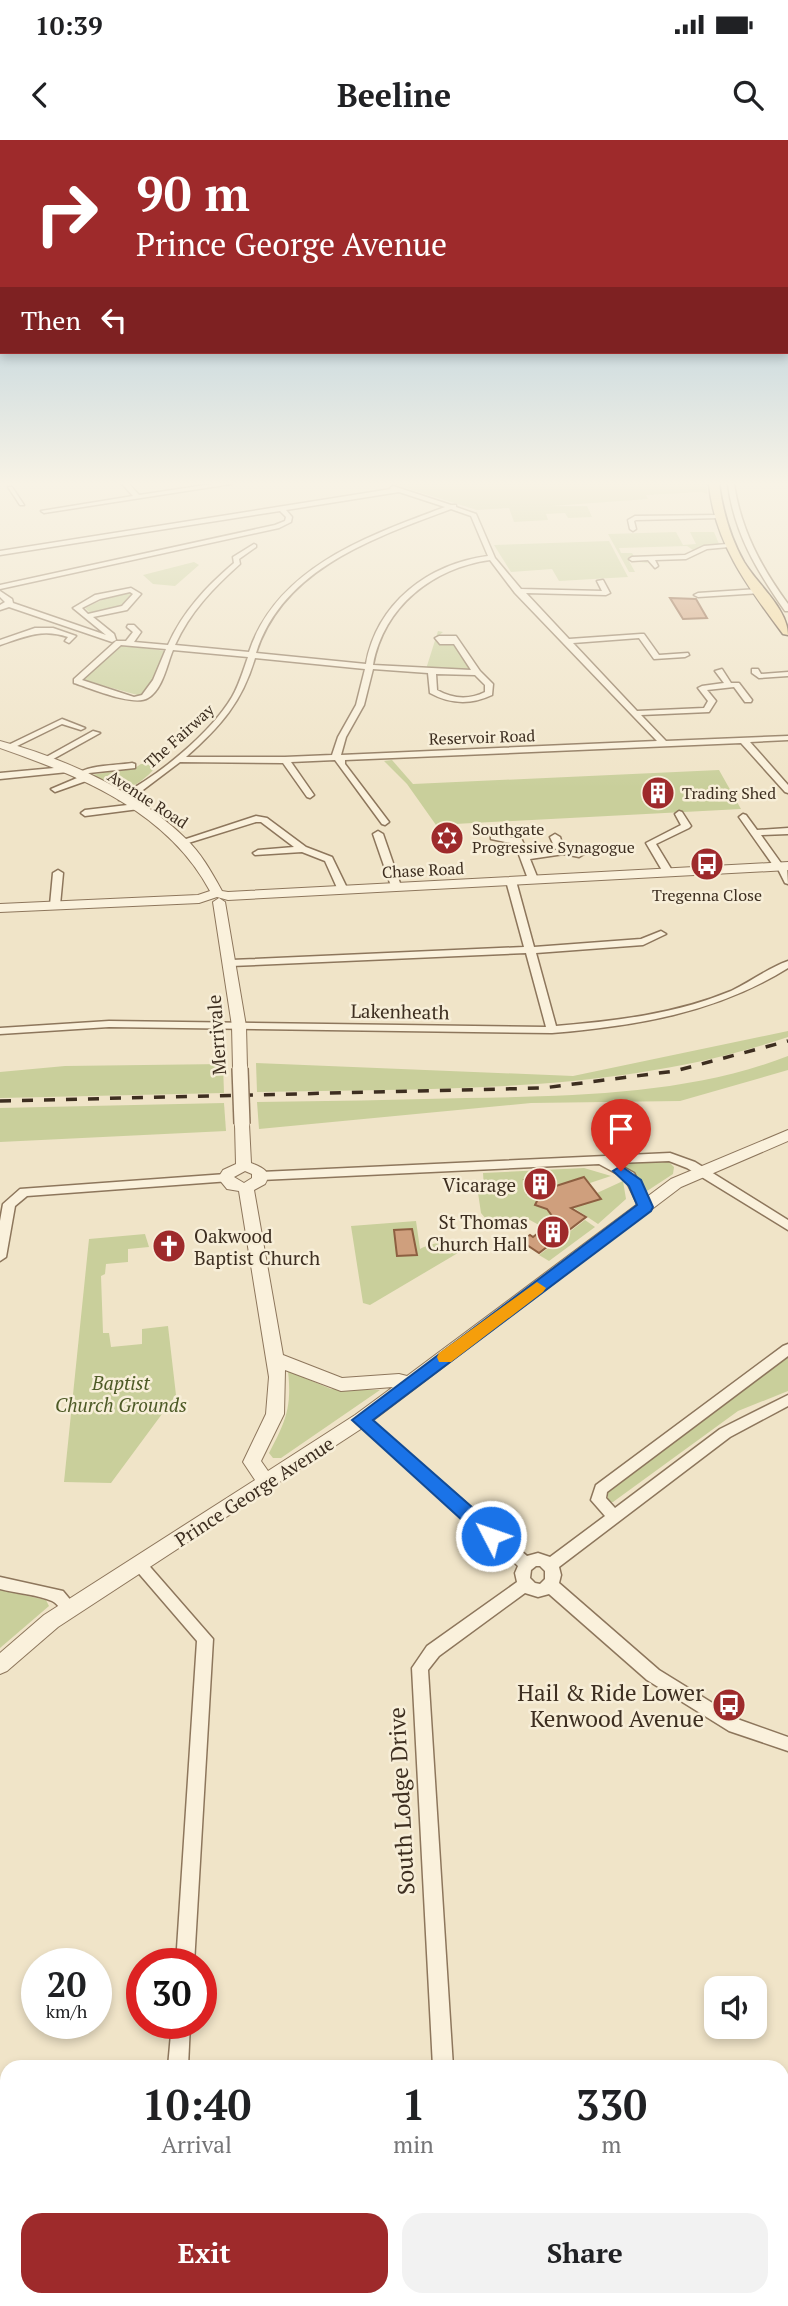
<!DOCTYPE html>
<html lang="en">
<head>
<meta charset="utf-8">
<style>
	:root { --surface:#fff; --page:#f2f2f2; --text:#202124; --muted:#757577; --accent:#9e2a2b }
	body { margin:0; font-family:"PT Serif",serif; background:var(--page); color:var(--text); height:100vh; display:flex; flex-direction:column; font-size:26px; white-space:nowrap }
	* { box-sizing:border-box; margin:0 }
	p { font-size:23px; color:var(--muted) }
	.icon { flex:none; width:38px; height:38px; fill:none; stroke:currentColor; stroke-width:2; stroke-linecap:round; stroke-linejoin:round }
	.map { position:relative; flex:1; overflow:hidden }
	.side { position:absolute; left:0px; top:1920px; width:789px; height:247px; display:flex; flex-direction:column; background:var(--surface); border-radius:21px 21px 0 0; box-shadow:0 4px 10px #0003 }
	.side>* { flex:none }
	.hud { position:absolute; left:0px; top:0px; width:789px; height:214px; box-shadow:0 4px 10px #0003; background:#9e2a2b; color:#fff; overflow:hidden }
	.tools { position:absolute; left:704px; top:1836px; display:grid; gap:14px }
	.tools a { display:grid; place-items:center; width:63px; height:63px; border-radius:14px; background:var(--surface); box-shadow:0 4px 10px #0003; font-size:35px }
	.speed { position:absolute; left:21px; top:1808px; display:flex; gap:14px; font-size:35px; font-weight:700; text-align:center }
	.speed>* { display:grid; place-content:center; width:91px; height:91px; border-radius:50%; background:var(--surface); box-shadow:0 4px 10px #0003; line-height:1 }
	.speed small { font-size:18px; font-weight:400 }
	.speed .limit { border:10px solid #d22; background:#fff; color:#111 }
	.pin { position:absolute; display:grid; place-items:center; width:60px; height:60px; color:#fff; margin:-72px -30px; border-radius:50% 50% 50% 0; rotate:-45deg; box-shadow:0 0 7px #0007 }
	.pin .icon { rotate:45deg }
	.me { position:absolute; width:77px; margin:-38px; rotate:311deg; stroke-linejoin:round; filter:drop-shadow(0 0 5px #0008) }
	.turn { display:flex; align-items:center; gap:24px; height:147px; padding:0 21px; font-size:32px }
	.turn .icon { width:91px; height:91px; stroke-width:2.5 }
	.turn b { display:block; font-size:49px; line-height:60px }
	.then { display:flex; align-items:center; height:66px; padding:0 21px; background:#0003; gap:14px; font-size:26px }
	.eta { display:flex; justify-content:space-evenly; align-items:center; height:119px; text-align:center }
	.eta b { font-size:42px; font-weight:600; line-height:49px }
	.action { display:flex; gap:14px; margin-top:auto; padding:14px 21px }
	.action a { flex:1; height:80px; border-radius:21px; background:var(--accent); color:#fff; font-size:28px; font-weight:600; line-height:80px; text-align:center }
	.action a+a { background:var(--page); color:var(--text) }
	.status { display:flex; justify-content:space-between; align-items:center; height:49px; padding:0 35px; background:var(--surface); direction:ltr }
	.status svg { height:19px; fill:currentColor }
	header { display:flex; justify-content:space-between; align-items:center; height:91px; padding:0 21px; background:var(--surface); font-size:32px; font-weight:600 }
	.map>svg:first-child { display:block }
	.green { fill:#c9cf9b }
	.building { fill:#cf9f7d; stroke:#8d5f41; stroke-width:2 }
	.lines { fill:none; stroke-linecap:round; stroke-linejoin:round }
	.minor-casing { stroke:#8d765c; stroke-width:3 }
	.tertiary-casing { stroke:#8d765c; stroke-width:2 }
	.primary-casing { stroke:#5b4430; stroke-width:3 }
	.minor { fill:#faf1dc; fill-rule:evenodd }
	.tertiary { fill:#faf1dc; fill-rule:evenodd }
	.primary { fill:#f3d9a0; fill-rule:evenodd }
	.rail { stroke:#3d2e20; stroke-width:3.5; stroke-dasharray:11 11; stroke-linecap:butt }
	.tertiary-bridge-casing { stroke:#8d765c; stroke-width:18; stroke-linecap:butt }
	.tertiary-bridge { stroke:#faf1dc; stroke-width:15 }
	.route { fill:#1a73e8; stroke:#114b97; stroke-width:2 }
	.slow { fill:#f59e0b }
	.labels { text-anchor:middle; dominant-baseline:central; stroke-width:5; stroke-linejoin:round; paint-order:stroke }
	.far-street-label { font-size:16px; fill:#3d2e20; stroke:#f7eed8 }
	.far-poi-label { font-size:16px; fill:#3d2e20; stroke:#f7eed8; text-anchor:start }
	.street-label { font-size:19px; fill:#3d2e20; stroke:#f7eed8 }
	.poi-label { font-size:19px; fill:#3d2e20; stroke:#f7eed8; text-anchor:end }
	.park-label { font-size:19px; font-style:italic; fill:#4d5a26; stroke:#f7eed8 }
	.near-poi-label { font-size:23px; fill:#3d2e20; stroke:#f7eed8; text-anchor:end }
	.near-street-label { font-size:23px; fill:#3d2e20; stroke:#f7eed8 }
</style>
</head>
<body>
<div class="status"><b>10:39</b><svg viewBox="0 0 49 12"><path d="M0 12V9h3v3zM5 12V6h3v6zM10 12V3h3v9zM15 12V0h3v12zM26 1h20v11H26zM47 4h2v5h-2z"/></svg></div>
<header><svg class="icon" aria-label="back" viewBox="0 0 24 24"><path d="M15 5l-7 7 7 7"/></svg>Beeline<svg class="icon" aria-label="search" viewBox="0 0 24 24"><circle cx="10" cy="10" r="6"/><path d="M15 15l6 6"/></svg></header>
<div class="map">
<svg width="788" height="2166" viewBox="0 0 788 2166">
	<rect width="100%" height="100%" fill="#f0e4c8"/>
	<g class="green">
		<polygon points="393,344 707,344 707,354 702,352 646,355 648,359 552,366 587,366 592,377 568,378 565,373 546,374 548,380 514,382 509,368 477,370"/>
		<polygon points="676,392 683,405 696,404 690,392 714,392 719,404 706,405 693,410 687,406 619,408 621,413 632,413 635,418 646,420 648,423 629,421 635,432 629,432 608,394"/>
		<polygon points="609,401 628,437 559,441 552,429 511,432 494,405"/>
		<polygon points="194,422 199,425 175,446 153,444 143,435"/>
		<polygon points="130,452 132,455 124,466 91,474 85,468 104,459"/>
		<polygon points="438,491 443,492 436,498 455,503 472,529 426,529"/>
		<polygon points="120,505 166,511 152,546 141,556 83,540"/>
		<polygon points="392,620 413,644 719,630 741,669 436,685 407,644 384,621"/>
		<path d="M141,624H159C132,653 126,652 91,635L135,628Z"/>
		<path d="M788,891V897C617,955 435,948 257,952L256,923L573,936Z"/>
		<path d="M788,916V930L680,961L531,963L259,989L257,962C327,961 396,960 466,958C572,956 687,955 788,916Z"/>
		<polygon points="223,924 224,953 0,958 0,932 65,926"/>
		<polygon points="224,963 226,991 0,1002 0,968"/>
		<polygon points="668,1021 674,1027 673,1034 647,1051 634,1034 619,1023"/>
		<polygon points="584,1028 618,1038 611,1036 590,1043 584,1037 558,1049 524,1040 527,1053 547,1049 546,1067 552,1076 539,1085 528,1079 514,1089 499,1080 491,1085 481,1073 476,1039 480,1048 484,1048 483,1033"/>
		<polygon points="623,1041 626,1059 598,1084 568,1064 600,1059 597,1053"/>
		<polygon points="585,1080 595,1087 549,1121 539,1115"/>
		<path d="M416,1081L420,1109C432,1102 457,1099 468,1107L370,1165L363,1163L351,1086Z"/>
		<polygon points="145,1094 149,1107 128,1109 128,1122 106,1124 105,1134 101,1136 103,1193 109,1193 111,1207 142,1204 142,1189 168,1186 176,1255 111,1343 64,1342 89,1099"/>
		<polygon points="788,1216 788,1251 738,1271 613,1362 608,1362 608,1352"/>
		<path d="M288,1231L331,1249L380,1250L281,1318H273L269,1313C286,1281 292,1267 288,1231Z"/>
		<polygon points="0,1450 46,1460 49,1466 0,1508"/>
	</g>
	<g class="building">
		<polygon points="670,458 696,459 707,478 683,479"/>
		<polygon points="584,1037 601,1059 571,1068 586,1077 539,1113 521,1101 530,1095 533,1097 555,1080 547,1069 535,1065 541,1053 527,1054 524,1040 554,1038 556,1046"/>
		<polygon points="412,1089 417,1115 397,1116 394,1090"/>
	</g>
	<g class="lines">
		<defs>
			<g id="minor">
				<polygon points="122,344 129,344 139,355 212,344 231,344 44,373 41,371 133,356"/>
				<path d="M728,344H734C741,390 761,427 788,464V471H785C757,431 734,393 728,344Z"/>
				<path d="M393,346L451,365H456V367L476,374L495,418L521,449L602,451L597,441L603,440L610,453L606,455L526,453L569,499L641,494H644L659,515L688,513L689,515L685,517L654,519L639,498L573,503L637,571L704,568L708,561L698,548L702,546L724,543L715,531L722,529L731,543H739L752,560L751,562H745L734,547L707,550L716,561L709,572L641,575L666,601L788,596V600L750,602L788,645V653L785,652L741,603L345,620V624L389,682L385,685L382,684L335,620L291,622L314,655L310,658L307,657L283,623L180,622L139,653L125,660H119V656C157,637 210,594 232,557C239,545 243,531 248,517L173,510C167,524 163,549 148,558C134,567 90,548 74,543V539L116,501H126L133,492L127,487L128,485H134L141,492L134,502L168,505C183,471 207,446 234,423L233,417L254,404L256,405V407L239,419L240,424C213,448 190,472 175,505L249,512C277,427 368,396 445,367L399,352L286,370L292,377L291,382L279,388L0,449V445L275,385L285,381L286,377L280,371L0,415V411L391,349L390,348ZM451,369L471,376L488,416C428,424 377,463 366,524L256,513C283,428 374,398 451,369ZM490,420L515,453L657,601L341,615L346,597L364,565L373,529L428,533L430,553C450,564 471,565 492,555L493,544L480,531L456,496H439L435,498L440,504H454L471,530L373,525C384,466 433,428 490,420ZM121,505L166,509L153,540L142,555L134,557L82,540ZM255,518L365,529L356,565L338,597L332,615L285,617H186C221,586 242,562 255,518ZM436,534L475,535L485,545V552C469,560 453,559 437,550Z"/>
				<polygon points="8,347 12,347 24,365 20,365"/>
				<polygon points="718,375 721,377 720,378 636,380 634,381 636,389 633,391 630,389 628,380 635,376"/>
				<polygon points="727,404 730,406 729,407 707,409 686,419 655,420 658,426 655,428 648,420 632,421 629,419 632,417 685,415 704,406"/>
				<path d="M131,448L141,454L127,470L93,477L114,494L116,500L112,502L9,467L0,470V465L5,462L0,457V451L12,459L13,463L106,495L73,468L95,455ZM130,452L133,454L122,466L88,474L82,468L100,459Z"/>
				<polygon points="758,449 761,449 761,453 698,457 694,455 698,453"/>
				<path d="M35,488H53L76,496L69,503L65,501L68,497C42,488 24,497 0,505V500Z"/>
				<polygon points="752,529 758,529 761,534 788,532 788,536 759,538 752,533"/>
				<polygon points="62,579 85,588 81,590 62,584 11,609 4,607"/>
				<polygon points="93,591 100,593 46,623 39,621"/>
				<path d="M132,623L135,624V628L89,633L83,637L87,639L86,641L55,652L51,649L77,638L74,636C89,624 113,626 132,623Z"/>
				<polygon points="65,627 68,628 68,632 0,639 0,633"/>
				<polygon points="136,664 139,665 139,669 85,676 81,673 85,670"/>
				<polygon points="679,671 682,672 691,686 689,688 656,704 673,732 668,735 663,732 646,703 681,685 675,674"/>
				<polygon points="743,674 746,675 757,690 788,688 788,694 761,695 781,723 787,726 788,744 785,743 778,729 775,728 739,677"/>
				<polygon points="256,676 267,678 306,707 332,717 348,750 346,752 340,752 338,750 325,721 302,712 255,715 253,713 258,710 294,707 261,682 256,682 185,704 180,701"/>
				<polygon points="378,691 383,694 401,746 399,748 396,749 391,746 373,694"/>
				<polygon points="494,694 522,700 528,714 556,710 550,697 555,694 560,697 564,709 584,714 579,717 564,714 530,719 538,739 533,742 528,739 515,704 491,699 491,695"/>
				<polygon points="58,730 63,733 60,765 55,768 50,765 53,733"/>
				<path d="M511,738L516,741L534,807L641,799L661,791L666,794L643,805L536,813L556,886C615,881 676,874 731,851C750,842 768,828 788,821V828C716,873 635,886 552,893L109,887L0,894V888L109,881L546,887L526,813L231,826L226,823L231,820L524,807L506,741Z"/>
				<polygon points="670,1013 695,1022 788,1080 788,1090 687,1028 669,1021 616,1023 634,1033 651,1067 645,1071 639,1067 625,1038 599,1024 261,1040 255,1036 261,1032"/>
				<polygon points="226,1034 230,1035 232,1038 230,1041 27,1056 15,1066 6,1117 0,1121 0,1081 3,1064 20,1049"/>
				<path d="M788,1204V1216L607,1352L606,1358L615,1368L720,1289L788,1255V1266L730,1297L559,1427L561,1435L559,1443L659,1530L740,1580L788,1597V1611L729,1591L647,1540L549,1454L538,1457L525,1453L439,1516L428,1530L453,1927H433L412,1528L427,1506L517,1442L515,1433L518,1426L354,1280L356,1276L361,1275L366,1276L527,1416L538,1413L550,1417L605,1376L591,1360L596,1345L783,1206ZM536,1426H540L545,1431V1439L540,1444L535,1443L530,1438L531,1430Z"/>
				<polygon points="140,1419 145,1421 213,1499 194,1824 176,1824 197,1501 135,1429 132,1425 135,1421"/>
				<path d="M0,1437L63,1451L78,1469L75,1474C62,1478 62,1466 52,1461C39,1455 15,1453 0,1449Z"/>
				<polygon points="172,1883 190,1883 188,1927 168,1927"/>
				<polygon points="152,2160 172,2160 173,2166 151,2166"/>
				<polygon points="295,2160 335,2160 333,2166 292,2166"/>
				<polygon points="367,2160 388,2160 391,2166 369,2166"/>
				<polygon points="458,2160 481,2160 479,2166 455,2166"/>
			</g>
			<g id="tertiary">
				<path d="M0,601C64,618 137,651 185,698C201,713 211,731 222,751L228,752L788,722V730L228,760L217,757L199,763L0,772V764L198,755L210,751C168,672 81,636 0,608Z"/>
				<polygon points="219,758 225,762 246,886 247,928 240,932 233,928 232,886 213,762"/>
				<path d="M242,979L249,984L251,1023C261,1027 273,1031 265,1044L254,1050L283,1215L342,1238L399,1234L407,1236L671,1039L788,990V1001L681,1047L367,1285L58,1487L7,1531L0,1534V1513L44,1475L255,1340L243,1322L266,1274L269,1237L239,1051L227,1049L218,1038L223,1030L236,1024L235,984ZM245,1031L252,1034V1038L244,1043L234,1037ZM285,1230L341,1251L393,1247L355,1275L268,1331L261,1321L284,1274Z"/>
			</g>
			<path id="primary" d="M709,344H719C723,372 730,397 744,422C757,444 788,469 788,495L783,494C748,447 715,404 709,344Z"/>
		</defs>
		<use href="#minor" class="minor-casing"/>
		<use href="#tertiary" class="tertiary-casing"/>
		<use href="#primary" class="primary-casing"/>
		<use href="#minor" class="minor"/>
		<use href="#tertiary" class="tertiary"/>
		<use href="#primary" class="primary"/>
		<polyline class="rail" points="0,961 543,948 675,931 788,901"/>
		<defs>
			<polyline id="tertiary-bridge" points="240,928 242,984"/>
		</defs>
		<use href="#tertiary-bridge" class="tertiary-bridge-casing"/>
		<use href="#tertiary-bridge" class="tertiary-bridge"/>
	</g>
	<linearGradient id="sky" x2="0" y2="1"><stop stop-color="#8fbad6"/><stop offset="0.53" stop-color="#f8f3e6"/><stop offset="1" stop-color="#f8f3e6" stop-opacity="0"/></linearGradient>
	<rect width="788" height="648" fill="url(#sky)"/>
	<polygon class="route" points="621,1026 641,1040 653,1067 651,1071 373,1280 498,1390 501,1396 498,1401 485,1401 352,1280 637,1065 629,1046 613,1031"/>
	<polygon class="slow" points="537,1142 546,1148 543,1152 451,1222 439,1222 437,1217 439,1213"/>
	<defs>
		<symbol id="building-disc" viewBox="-11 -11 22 22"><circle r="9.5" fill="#9e2a2b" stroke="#f7eed8"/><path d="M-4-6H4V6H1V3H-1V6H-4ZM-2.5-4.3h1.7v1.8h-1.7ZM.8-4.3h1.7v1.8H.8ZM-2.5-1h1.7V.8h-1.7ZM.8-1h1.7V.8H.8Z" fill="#fff"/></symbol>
		<symbol id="synagogue-disc" viewBox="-11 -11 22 22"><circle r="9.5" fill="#9e2a2b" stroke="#f7eed8"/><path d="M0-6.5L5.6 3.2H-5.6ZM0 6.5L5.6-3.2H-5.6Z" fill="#fff"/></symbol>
		<symbol id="bus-disc" viewBox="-11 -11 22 22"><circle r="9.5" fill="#9e2a2b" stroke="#f7eed8"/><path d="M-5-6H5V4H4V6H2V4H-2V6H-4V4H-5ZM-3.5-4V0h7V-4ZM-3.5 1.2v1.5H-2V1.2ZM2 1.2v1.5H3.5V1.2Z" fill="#fff"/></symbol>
		<symbol id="church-disc" viewBox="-11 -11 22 22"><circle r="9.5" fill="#9e2a2b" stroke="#f7eed8"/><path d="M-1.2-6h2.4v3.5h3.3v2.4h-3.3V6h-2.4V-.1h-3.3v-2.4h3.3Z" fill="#fff"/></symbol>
	</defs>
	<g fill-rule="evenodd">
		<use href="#building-disc" x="639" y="634" width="38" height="38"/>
		<use href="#synagogue-disc" x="428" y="679" width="38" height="38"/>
		<use href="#bus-disc" x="688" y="705" width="38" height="38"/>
		<use href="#building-disc" x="521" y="1025" width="38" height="38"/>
		<use href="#building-disc" x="534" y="1073" width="38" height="38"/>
		<use href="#church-disc" x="150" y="1087" width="38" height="38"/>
		<use href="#bus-disc" x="710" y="1546" width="38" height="38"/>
	</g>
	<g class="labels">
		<g class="far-street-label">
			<text transform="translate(179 596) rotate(-42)">The Fairway</text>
			<text transform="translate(482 597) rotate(-2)">Reservoir Road</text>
			<text transform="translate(148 659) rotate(33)">Avenue Road</text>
			<text transform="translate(423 730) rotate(-3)">Chase Road</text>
		</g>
		<g class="far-poi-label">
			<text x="682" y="653">Trading Shed</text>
			<text x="472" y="689">Southgate<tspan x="472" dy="18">Progressive Synagogue</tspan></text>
			<text x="707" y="755" text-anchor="middle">Tregenna Close</text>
		</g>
		<g class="street-label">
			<text transform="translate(400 871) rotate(1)">Lakenheath</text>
			<text transform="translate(216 895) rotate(-94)">Merrivale</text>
			<text transform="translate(254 1351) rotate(-33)">Prince George Avenue</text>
		</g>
		<g class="poi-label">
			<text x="516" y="1044">Vicarage</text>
			<text x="528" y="1081">St Thomas<tspan x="528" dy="22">Church Hall</tspan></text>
			<text x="194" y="1095" text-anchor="start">Oakwood<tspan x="194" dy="22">Baptist Church</tspan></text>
		</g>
		<g class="park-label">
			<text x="121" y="1242">Baptist<tspan x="121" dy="22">Church Grounds</tspan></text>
		</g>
		<g class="near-poi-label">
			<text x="704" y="1552">Hail &amp; Ride Lower<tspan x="704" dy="26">Kenwood Avenue</tspan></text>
		</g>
		<g class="near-street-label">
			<text transform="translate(401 1661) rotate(-93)">South Lodge Drive</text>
		</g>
	</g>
</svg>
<div class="tools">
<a><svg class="icon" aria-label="sound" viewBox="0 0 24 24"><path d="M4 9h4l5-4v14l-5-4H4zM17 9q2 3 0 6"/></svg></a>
</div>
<div class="speed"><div>20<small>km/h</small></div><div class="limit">30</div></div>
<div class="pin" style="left:621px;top:1031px;background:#d93025"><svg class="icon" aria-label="arrive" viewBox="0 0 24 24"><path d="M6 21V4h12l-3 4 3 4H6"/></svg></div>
<svg class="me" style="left:491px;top:1396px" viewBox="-20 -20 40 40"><circle r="17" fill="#1a73e8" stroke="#fff" stroke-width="3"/><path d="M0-11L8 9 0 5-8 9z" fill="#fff"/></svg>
<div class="hud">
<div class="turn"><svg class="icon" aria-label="right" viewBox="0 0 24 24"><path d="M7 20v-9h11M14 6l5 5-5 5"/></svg><div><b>90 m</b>Prince George Avenue</div></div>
<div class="then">Then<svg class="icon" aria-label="left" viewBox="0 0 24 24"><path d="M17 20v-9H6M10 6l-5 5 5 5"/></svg></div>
</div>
<section class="side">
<div class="eta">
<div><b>10:40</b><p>Arrival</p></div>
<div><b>1</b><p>min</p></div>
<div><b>330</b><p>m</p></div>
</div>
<div class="action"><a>Exit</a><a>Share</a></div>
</section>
</div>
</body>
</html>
